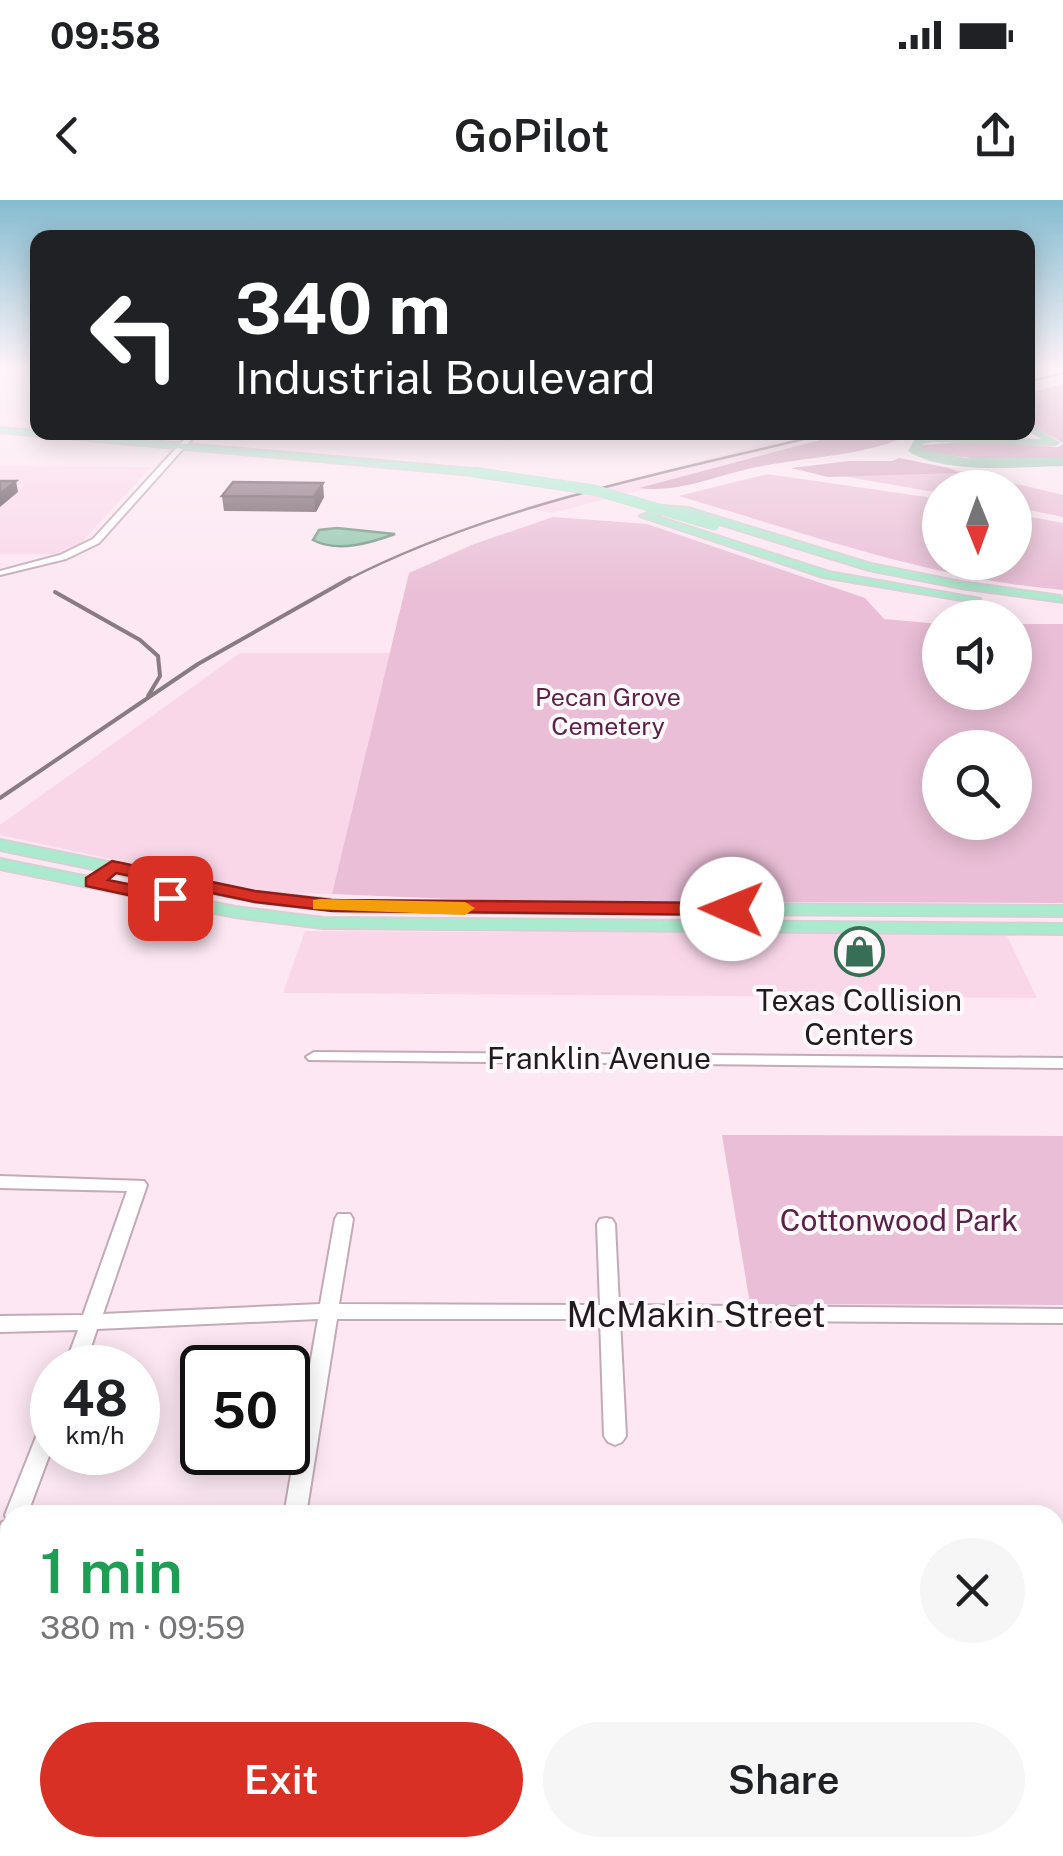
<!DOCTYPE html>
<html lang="en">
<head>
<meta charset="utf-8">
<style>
	:root { --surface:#fff; --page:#f6f6f6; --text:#202124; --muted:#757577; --accent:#d93025 }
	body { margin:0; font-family:"Public Sans",sans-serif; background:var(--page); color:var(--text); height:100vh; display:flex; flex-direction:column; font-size:38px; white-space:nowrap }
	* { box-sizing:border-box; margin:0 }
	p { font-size:32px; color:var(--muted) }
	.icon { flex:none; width:55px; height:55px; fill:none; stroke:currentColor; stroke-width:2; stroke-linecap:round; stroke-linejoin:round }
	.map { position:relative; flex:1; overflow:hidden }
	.drawer { position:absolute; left:0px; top:1305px; width:1065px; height:352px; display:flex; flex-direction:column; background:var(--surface); border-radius:30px 30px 0 0; box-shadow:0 5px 25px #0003 }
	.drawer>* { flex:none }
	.hud { position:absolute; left:30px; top:30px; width:1005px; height:210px; border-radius:20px; box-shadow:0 5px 25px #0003; background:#202124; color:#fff; overflow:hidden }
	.needle { width:65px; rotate:179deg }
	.tools { position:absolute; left:922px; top:270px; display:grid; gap:20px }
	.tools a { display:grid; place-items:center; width:110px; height:110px; border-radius:50%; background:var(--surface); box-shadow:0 5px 25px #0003; font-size:50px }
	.speed { position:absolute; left:30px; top:1145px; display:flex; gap:20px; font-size:50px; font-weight:700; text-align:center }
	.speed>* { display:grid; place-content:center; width:130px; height:130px; border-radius:50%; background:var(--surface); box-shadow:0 5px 25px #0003; line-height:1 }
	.speed small { font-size:25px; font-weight:400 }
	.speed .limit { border:5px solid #111; border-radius:15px; background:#fff; color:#111 }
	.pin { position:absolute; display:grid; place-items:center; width:85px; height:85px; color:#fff; margin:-42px; border-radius:20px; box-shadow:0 5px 15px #0006 }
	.me { position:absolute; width:110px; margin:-55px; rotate:271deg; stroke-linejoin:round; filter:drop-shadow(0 0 8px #0008) }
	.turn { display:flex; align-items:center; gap:35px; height:210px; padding:0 40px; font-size:45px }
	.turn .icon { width:130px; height:130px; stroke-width:2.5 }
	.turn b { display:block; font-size:70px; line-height:85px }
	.round { display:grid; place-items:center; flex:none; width:105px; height:105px; border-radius:52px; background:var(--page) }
	.headline { display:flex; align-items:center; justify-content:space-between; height:170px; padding:0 40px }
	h1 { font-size:60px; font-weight:600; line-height:75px; color:#1e9e55 }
	.button { display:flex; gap:20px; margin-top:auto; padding:20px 40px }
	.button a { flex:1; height:115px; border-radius:60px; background:var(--accent); color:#fff; font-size:40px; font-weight:600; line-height:115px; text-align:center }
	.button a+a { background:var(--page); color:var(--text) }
	.status { display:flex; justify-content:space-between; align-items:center; height:70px; padding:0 50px; background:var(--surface); direction:ltr }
	.status svg { height:28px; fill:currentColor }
	header { display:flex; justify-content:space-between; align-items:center; height:130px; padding:0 40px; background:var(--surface); font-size:45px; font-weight:600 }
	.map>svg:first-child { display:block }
	.built { fill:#f9d7e9 }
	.green { fill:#e9bed6; fill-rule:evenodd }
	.forest { fill:#d09eba }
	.water { fill:#91c8ad; stroke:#709482; stroke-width:2.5 }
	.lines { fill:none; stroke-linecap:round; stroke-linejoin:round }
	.river { fill:#91c8ad; fill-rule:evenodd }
	.minor-casing { stroke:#c3aab7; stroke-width:4 }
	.major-casing { stroke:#d3d1d2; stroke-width:4 }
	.minor { fill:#fff; fill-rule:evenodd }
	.major { fill:#aaeace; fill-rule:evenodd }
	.rail-far1 { stroke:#897b82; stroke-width:2.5 }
	.rail { stroke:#897b82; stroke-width:4 }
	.major-bridge-casing { stroke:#d3d1d2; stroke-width:11; stroke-linecap:butt }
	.major-bridge { stroke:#aaeace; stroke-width:10 }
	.wall { fill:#69555f }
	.shaded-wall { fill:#55454e }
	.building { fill:#7a636f; stroke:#55454e; stroke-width:2.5 }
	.route { fill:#d93025; stroke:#8d1f18; stroke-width:2.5 }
	.slow { fill:#f59e0b }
	.labels { text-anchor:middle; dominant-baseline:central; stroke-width:8; stroke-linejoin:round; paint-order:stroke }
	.far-park-label { font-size:25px; fill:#5c2146; stroke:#fff9fc }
	.poi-label { font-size:30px; fill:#231a1f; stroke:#fff9fc }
	.street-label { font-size:30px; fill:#231a1f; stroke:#fff9fc }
	.park-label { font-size:30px; fill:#5c2146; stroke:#fff9fc }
	.near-street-label { font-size:35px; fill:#231a1f; stroke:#fff9fc }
</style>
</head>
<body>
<div class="status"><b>09:58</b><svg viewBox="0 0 49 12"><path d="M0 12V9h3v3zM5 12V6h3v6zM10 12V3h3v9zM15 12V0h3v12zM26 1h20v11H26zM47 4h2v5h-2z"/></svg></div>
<header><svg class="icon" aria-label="back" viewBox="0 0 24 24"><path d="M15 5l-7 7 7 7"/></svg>GoPilot<svg class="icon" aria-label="share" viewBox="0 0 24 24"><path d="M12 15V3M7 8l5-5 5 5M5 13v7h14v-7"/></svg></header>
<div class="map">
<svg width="1063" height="1656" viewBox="0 0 1063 1656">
	<rect width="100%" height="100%" fill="#fce7f2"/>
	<g class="built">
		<polygon points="806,233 863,233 552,313 524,307"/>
		<polygon points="0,266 151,267 82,342 54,354 0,354"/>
		<polygon points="240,453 390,453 332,694 269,693 0,635 0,625"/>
		<polygon points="305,731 1006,734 1037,798 283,793"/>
	</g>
	<g class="green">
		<polygon points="949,268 1063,295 1063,317 1015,307 1015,288 940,288 940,293 842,276 956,272"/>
		<path d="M767,274L940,299V362H1015V314L1063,323V390C932,379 805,333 679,296Z"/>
		<path d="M553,317L647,324L865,398L884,419L940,424V492H1015V424H1063V703L501,701L332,694L409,373L474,344ZM940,548H1015V622H940Z"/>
		<polygon points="722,935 1063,936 1063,1105 750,1104"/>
	</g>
	<g class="forest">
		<polygon points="1063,184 1063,243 1028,224 1028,193"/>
		<path d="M846,233H915C866,256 814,256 762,266C722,273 679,294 639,288Z"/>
		<polygon points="979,241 1058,247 1063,244 1063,261 1013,263 920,252 921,245"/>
		<polygon points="899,258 949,268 958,273 828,277 791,268 849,261 892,261"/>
	</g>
	<path class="water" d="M337,328L395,334C370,343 338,353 313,340L319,330Z"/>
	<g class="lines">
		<path class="river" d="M1028,223L1061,243L1055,246L933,242L923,244L921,249L966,258H1063V266C1020,267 944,275 908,251L915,239L933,236L1041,239L1028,231Z"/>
		<defs>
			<g id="minor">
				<polygon points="191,232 198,232 99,343 66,359 0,375 0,371 60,355 93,339"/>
				<polygon points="314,852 1063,858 1063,868 309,860 306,857"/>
				<polygon points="0,976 144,981 147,985 103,1114 320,1104 335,1019 338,1014 350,1014 353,1019 339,1104 600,1105 597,1024 600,1019 606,1018 612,1019 615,1024 619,1105 1063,1109 1063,1123 620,1120 626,1236 622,1242 615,1245 608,1242 604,1236 600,1119 337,1119 306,1315 284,1315 318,1119 97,1129 84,1168 64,1168 78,1130 0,1132 0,1116 83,1115 127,991 0,988"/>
				<polygon points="52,1213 52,1248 27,1315 10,1315 10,1358 8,1362 0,1365 0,1326 2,1322 7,1320 5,1315 42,1222 45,1216"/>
				<polygon points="235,1648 262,1648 262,1656 234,1656"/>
			</g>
			<g id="major">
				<polygon points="0,228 473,269 477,272 473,275 0,232"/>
				<polygon points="664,306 688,308 871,364 961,382 1060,396 1063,402 961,388 869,370 684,313 665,312 655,316 829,372 980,399 974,402 823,377 640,316"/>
				<polygon points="0,640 255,692 355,702 1063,706 1063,716 355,712 255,702 0,650"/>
				<polygon points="0,659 235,707 323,718 1063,724 1063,734 323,728 235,717 0,669"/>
				<polygon points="1063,1404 1063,1439 1055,1442 1055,1407"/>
				<polygon points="852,1648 890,1648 887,1656 849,1656"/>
			</g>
		</defs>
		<use href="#minor" class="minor-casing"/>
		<use href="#major" class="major-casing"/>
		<use href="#minor" class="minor"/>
		<use href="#major" class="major"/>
		<g class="rail-far1">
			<polyline points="1028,182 1063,173"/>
			<path d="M345,381C496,303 669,273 832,232"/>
		</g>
		<g class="rail">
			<polyline points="55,392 140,440 158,456 160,476 148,496"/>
			<polyline points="0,598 198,464 350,378"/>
		</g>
		<defs>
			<polyline id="major-bridge" points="473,272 594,290 714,325"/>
		</defs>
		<use href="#major-bridge" class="major-bridge-casing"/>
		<use href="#major-bridge" class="major-bridge"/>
	</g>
	<polygon class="wall" points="222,296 324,297 316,312 224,311"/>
	<g class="shaded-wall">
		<polygon points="16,281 18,292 0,307 0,294"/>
		<polygon points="323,283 324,297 316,312 314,297"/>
	</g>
	<g class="building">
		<polygon points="0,281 16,281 0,294"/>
		<polygon points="233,282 323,283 314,297 222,296"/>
	</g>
	<linearGradient id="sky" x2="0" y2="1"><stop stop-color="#85bcd0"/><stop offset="0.42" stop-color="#fef4f9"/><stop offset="1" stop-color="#fef4f9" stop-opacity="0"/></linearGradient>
	<rect width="1063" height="399" fill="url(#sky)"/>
	<polygon class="route" points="112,661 255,691 332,700 732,703 742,709 732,715 332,711 255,702 116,673 108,680 177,694 177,703 170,704 86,686 86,678"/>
	<polygon class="slow" points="320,699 465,702 475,708 465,715 313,709 313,700"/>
	<defs>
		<symbol id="shop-ring" viewBox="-11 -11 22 22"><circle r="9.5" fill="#fff9fc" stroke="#376f56" stroke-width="1.5"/><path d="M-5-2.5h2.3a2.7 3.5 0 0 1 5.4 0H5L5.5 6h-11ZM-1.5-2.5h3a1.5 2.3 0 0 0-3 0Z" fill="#376f56"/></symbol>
	</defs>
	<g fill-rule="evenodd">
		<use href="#shop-ring" x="832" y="724" width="55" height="55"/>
	</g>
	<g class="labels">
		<g class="far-park-label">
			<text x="608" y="497">Pecan Grove<tspan x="608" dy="29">Cemetery</tspan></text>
		</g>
		<g class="poi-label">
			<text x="859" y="800">Texas Collision<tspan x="859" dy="34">Centers</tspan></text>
		</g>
		<g class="street-label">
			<text x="599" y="858">Franklin Avenue</text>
		</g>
		<g class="park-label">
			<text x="899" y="1020">Cottonwood Park</text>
		</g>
		<g class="near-street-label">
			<text x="696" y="1114">McMakin Street</text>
		</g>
	</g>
</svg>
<div class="tools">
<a><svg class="needle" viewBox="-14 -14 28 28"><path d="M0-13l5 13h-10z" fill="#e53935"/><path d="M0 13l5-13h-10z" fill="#757577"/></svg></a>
<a><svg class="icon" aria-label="sound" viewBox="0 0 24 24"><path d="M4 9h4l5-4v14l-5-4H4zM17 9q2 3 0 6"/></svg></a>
<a><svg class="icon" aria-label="search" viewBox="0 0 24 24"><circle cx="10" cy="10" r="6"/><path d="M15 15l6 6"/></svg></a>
</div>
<div class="speed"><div>48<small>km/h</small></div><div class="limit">50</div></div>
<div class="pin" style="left:170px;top:698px;background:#d93025"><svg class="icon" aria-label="arrive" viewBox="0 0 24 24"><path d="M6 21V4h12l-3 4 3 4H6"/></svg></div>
<svg class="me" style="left:732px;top:709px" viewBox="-20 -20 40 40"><circle r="19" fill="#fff"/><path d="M0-13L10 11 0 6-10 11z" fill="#d93025"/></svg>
<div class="hud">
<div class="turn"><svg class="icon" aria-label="left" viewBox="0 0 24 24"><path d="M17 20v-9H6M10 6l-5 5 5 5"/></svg><div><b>340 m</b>Industrial Boulevard</div></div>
</div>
<section class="drawer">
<div class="headline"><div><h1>1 min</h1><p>380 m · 09:59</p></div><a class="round"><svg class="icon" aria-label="close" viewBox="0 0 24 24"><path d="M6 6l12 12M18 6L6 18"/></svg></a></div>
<div class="button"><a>Exit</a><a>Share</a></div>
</section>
</div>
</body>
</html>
